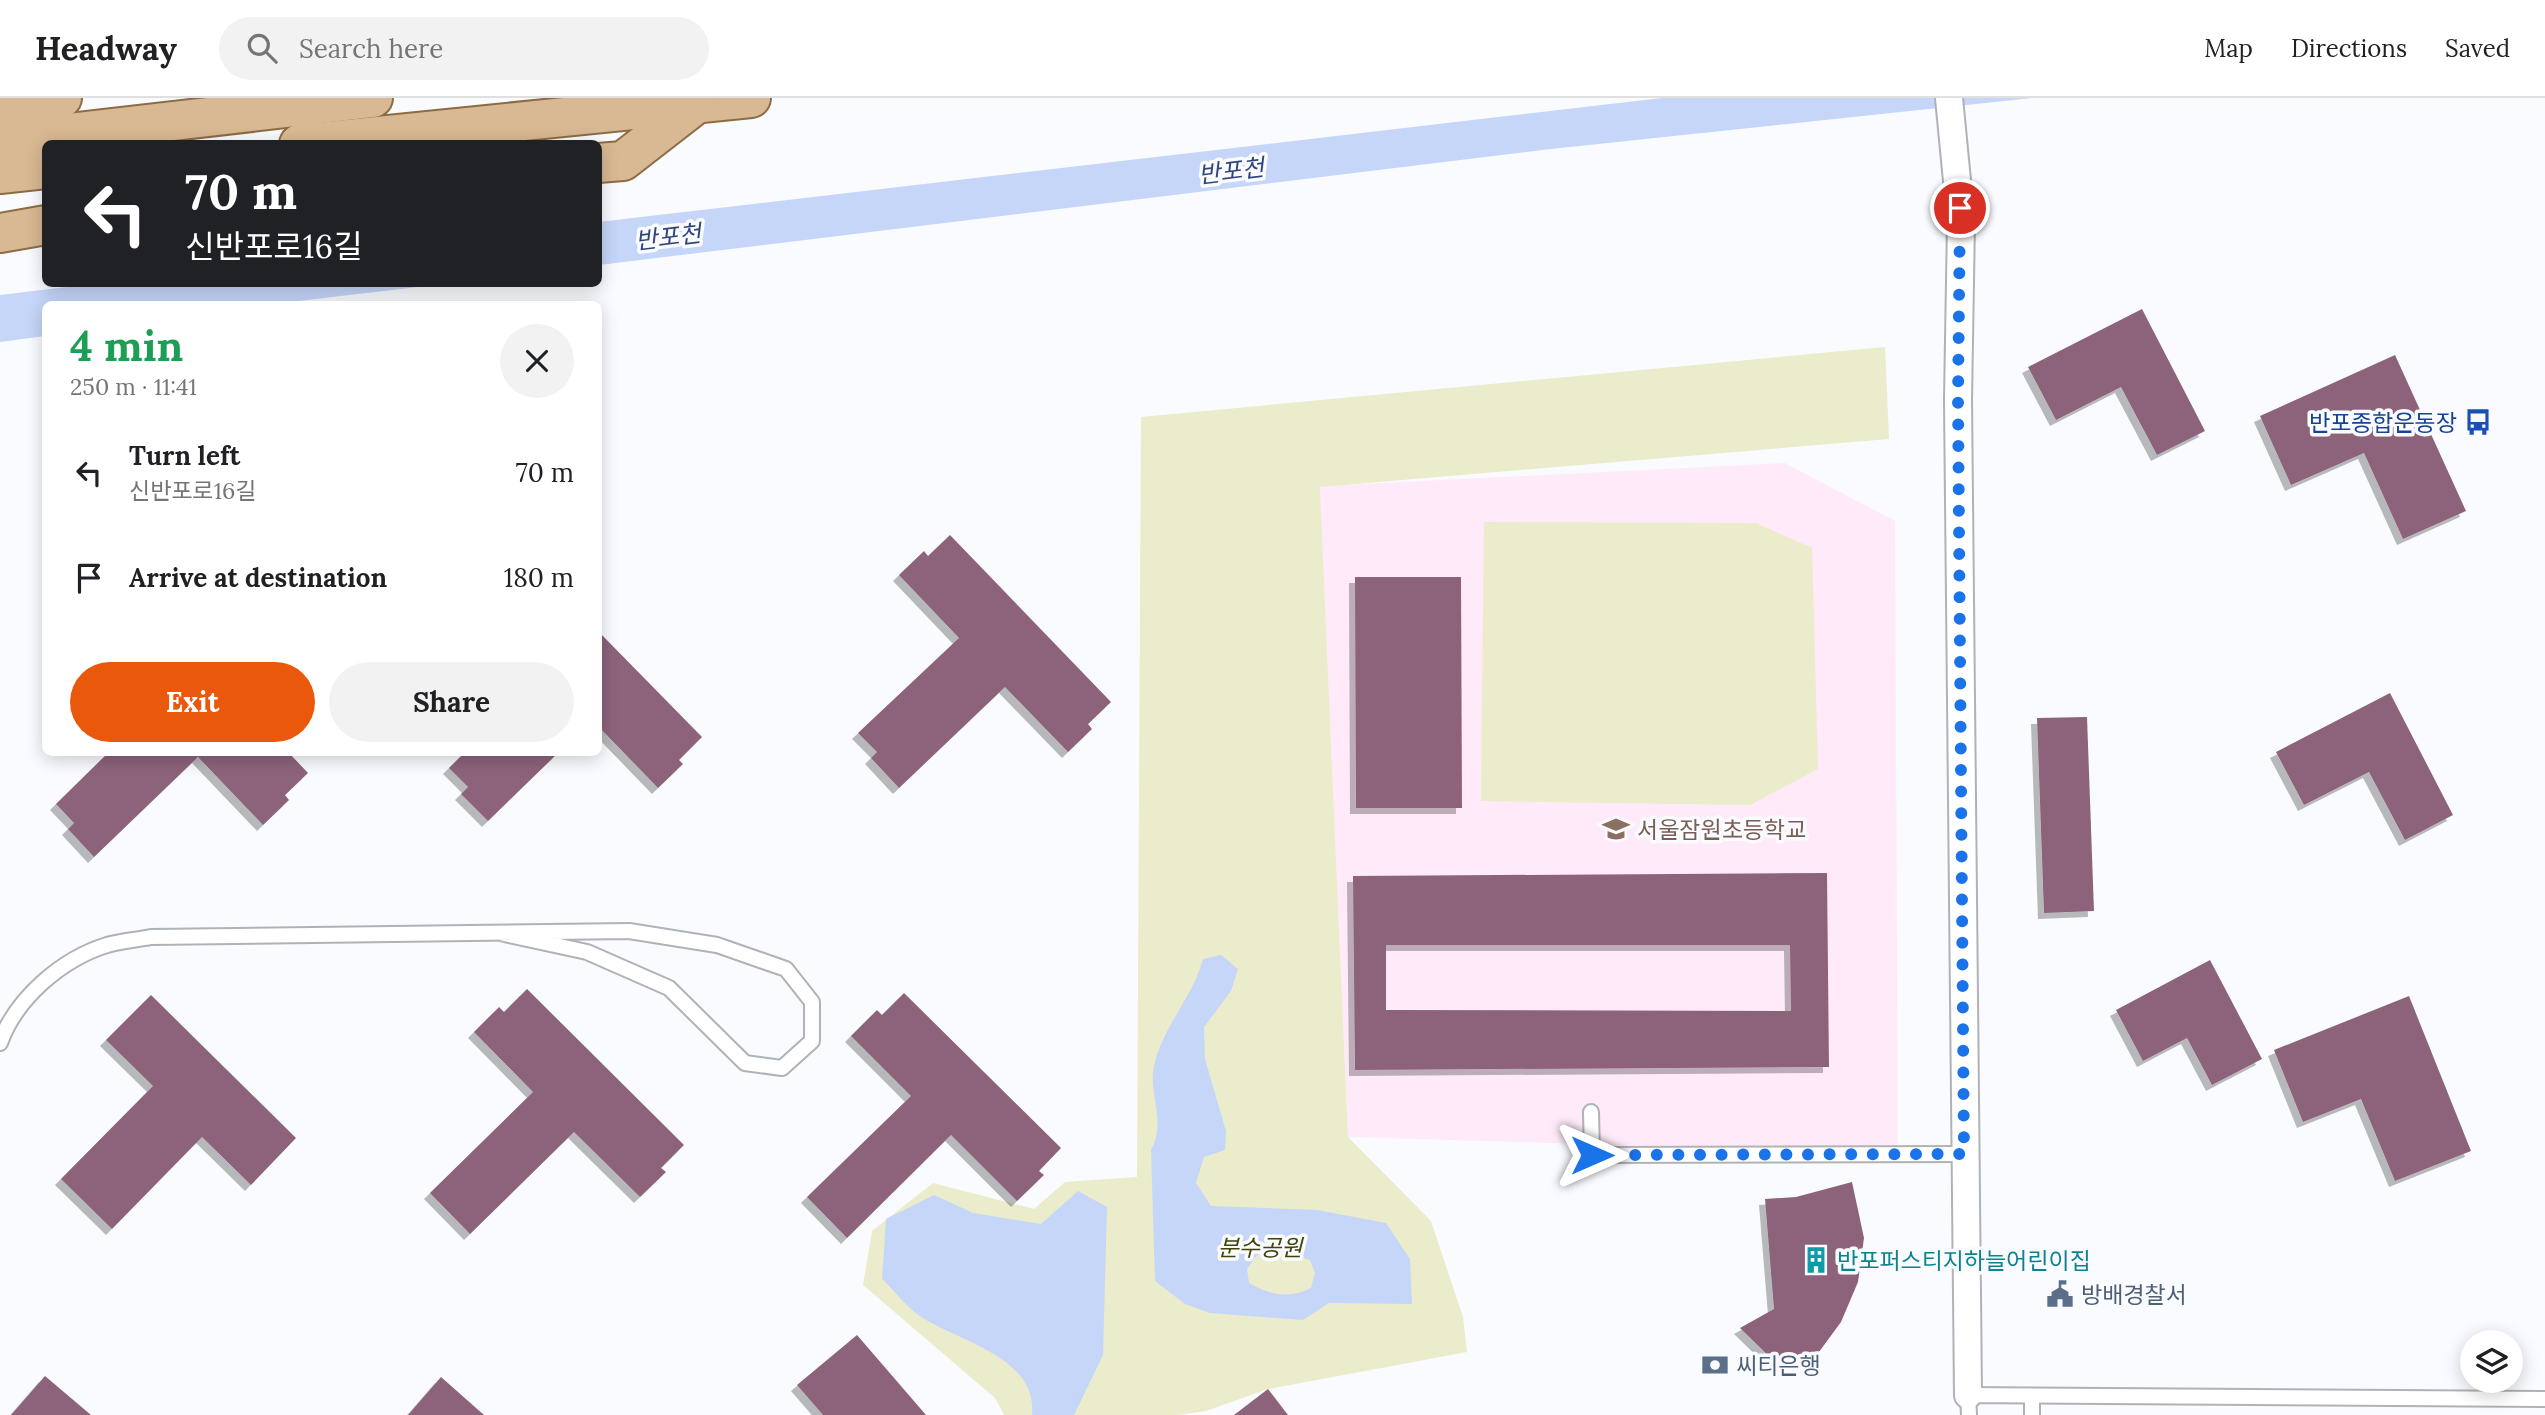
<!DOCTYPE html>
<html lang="en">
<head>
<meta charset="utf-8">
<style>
	:root { --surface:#fff; --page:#f2f2f2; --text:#202124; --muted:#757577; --line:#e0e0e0; --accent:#ea580c }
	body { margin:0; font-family:Lora,"Noto Sans KR",serif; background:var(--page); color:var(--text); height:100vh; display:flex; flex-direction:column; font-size:26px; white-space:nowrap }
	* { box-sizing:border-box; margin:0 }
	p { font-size:23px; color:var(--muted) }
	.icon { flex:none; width:38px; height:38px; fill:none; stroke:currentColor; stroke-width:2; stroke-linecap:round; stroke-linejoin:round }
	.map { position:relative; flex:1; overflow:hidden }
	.side { position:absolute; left:42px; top:203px; width:560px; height:455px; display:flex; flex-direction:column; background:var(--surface); border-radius:10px; box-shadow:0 4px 18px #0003 }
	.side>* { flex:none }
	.guide { position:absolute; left:42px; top:42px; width:560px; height:147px; border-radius:10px; box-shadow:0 4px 18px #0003; background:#202124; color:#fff; overflow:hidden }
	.fabs { position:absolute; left:2460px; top:1232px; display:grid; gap:14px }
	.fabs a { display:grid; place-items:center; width:63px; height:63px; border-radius:50%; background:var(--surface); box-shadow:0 4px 18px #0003; font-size:35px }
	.pin { position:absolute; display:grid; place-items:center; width:60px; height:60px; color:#fff; margin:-30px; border:4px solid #fff; border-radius:50%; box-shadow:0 2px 7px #0007 }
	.me { position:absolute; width:77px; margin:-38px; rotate:90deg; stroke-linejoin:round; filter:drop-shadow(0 0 5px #0008) }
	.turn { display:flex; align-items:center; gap:24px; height:147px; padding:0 28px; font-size:32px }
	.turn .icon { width:91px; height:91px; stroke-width:2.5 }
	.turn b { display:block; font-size:49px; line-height:60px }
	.round { display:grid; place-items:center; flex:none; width:74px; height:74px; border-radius:37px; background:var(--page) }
	.head { display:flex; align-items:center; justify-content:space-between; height:119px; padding:0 28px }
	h1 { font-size:42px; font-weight:700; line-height:52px; color:#1e9e55 }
	.action { display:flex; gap:14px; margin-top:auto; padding:14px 28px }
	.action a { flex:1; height:80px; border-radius:42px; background:var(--accent); color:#fff; font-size:28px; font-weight:700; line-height:80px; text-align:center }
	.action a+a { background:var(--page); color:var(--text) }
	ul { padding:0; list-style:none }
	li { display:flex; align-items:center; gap:21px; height:105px; padding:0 28px }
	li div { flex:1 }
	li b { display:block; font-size:26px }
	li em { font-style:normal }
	header { display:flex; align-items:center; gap:42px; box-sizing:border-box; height:98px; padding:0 35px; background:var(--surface); border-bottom:2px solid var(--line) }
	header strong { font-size:33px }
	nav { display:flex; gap:38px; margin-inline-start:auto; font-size:24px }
	.search { width:490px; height:63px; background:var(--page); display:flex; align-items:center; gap:18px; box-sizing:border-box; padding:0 24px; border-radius:38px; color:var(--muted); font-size:26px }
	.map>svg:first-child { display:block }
	.education { fill:#ffeaf9 }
	.green { fill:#eaeccb }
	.water { fill:#c5d6f9; fill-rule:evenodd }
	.building { fill:#8d637c; fill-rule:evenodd; filter:url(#shadow) }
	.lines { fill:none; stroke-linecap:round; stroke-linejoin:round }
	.lane-casing { stroke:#afb3b7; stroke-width:18 }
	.street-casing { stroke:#afb3b7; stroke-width:30 }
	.primary-casing { stroke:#8d6c44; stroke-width:42 }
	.lane { stroke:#fff; stroke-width:14 }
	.street { stroke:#fff; stroke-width:26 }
	.primary { stroke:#d8b993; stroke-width:38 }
	.route { stroke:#1a73e8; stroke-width:12; stroke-dasharray:0 21.6 }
	.labels { text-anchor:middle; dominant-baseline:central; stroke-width:7; stroke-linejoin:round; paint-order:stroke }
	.transit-label { font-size:23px; fill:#164399; stroke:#f9fbfe; text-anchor:end }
	.education-label { font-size:23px; fill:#785e54; stroke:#f9fbfe; text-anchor:start }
	.park-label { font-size:23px; font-style:italic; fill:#414308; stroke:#f9fbfe }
	.culture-label { font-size:23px; fill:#0d838f; stroke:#f9fbfe; text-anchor:start }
	.service-label { font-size:23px; fill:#4e5e75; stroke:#f9fbfe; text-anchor:start }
	.water-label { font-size:24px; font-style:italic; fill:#2e457b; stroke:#f9fbfe }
</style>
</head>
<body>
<header>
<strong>Headway</strong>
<div class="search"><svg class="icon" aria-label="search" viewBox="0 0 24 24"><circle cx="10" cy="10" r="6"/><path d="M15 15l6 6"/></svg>Search here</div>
<nav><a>Map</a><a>Directions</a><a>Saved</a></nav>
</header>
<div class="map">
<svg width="2545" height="1317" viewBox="0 0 2545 1317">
	<defs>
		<filter id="shadow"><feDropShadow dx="-6" dy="6" stdDeviation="0" flood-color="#0004"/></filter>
	</defs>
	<rect width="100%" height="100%" fill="#f9fbfe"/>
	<polygon class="education" points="1785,365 1895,423 1898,1051 1686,1049 1348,1039 1320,388"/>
	<g class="green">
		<polygon points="1885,249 1889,341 1320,389 1348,1039 1431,1123 1463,1219 1467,1254 1268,1291 1206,1313 1178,1317 1004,1317 995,1300 863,1187 872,1133 933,1085 1034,1111 1065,1084 1137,1079 1141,319"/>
		<polygon points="1484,424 1756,425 1812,450 1818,671 1750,707 1481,703"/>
	</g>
	<g class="water">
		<polygon points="1662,0 2032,0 1551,51 599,167 598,124"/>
		<polygon points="92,186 443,186 273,206 46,206 45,238 0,244 0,197"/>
		<path d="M1221,857L1238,871L1231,893L1204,929L1205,961L1226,1033L1225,1052L1204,1059L1196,1085L1211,1108L1317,1112L1386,1125L1410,1161L1412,1206L1329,1205L1303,1222L1210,1215L1185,1206L1155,1183L1151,1052C1167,1022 1148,998 1154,968C1163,928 1193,899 1203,861ZM1275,1152L1310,1162L1315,1175L1311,1190C1289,1201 1270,1197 1249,1185L1247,1171L1257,1157Z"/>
		<path d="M1078,1093L1107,1109L1103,1257L1074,1317H1032C1038,1257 954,1243 917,1216C904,1206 894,1192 882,1181L886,1121L934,1097L973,1115L1041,1126Z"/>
	</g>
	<g class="building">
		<polygon points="2142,211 2205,333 2157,357 2121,289 2056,322 2028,269"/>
		<polygon points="2395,257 2466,413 2403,441 2364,355 2291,387 2260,318"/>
		<polygon points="950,437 1111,604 1088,626 1092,631 1068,654 1005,589 899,690 871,660 877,654 858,635 959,540 899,477 924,453 928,458"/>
		<polygon points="1355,479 1461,479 1462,710 1356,710"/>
		<polygon points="598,533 702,639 679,662 683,666 658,690 598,628"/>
		<polygon points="2390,595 2453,717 2405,742 2369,674 2304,707 2276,654"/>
		<polygon points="2087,619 2094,813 2044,815 2037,620"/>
		<polygon points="109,654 288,654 308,675 285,697 289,702 263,727 198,659 94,759 68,731 74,725 56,706"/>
		<polygon points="465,654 559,654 488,723 461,696 468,689 449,670"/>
		<path d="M1827,775L1829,969L1355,972L1353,778ZM1386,847H1790L1791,913L1386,912Z"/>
		<polygon points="2210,862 2262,961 2212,987 2187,940 2143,963 2116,912"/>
		<polygon points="527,891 684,1047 661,1070 666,1074 640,1099 574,1034 470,1136 430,1095 533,994 474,934 499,909 504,914"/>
		<polygon points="904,895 1061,1050 1039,1073 1044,1077 1017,1103 951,1037 847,1140 807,1099 911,998 851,938 877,912 882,917"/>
		<polygon points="151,897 296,1040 251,1087 202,1039 112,1131 61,1081 153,988 106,942"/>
		<polygon points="2409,898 2471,1053 2395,1083 2361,1001 2303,1024 2274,952"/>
		<polygon points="1852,1084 1864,1140 1858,1184 1841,1224 1816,1258 1778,1267 1740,1230 1774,1211 1765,1101 1796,1099"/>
		<polygon points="857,1237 926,1317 823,1317 797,1287"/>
		<polygon points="45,1278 91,1317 11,1317"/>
		<polygon points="441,1279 484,1317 408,1317"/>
		<polygon points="1268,1291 1288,1317 1234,1317"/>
	</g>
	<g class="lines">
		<defs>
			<g id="lane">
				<path d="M0,945C16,900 62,861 107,847C121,843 136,842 151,839L629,833L717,847L786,871L812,904V943L782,970L745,965L669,890L587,854L500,835"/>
				<polyline points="1591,1014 1592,1057 1964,1056"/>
				<polyline points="1969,1317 1968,1297 2545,1301"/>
				<polyline points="2032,1317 2032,1298"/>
			</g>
			<polyline id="street" points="1949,0 1961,124 1958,302 1968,1297"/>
			<g id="primary">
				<polyline points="0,7 62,0"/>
				<polyline points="0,43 373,0"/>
				<polyline points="299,46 751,0"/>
				<polyline points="598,65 623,63 699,4"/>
				<polyline points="0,76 46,71"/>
				<polyline points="0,135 46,127"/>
			</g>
		</defs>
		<use href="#lane" class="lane-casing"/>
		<use href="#street" class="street-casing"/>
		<use href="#primary" class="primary-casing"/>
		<use href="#lane" class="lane"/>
		<use href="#street" class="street"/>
		<use href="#primary" class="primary"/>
	</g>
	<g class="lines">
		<polyline class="route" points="1592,1057 1964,1056 1958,302 1960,110"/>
	</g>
	<defs>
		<symbol id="bus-bare" viewBox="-9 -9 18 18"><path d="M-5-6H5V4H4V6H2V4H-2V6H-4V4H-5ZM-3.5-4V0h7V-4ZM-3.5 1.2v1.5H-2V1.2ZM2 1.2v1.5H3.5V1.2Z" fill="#1a4fb4" stroke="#f9fbfe" stroke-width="2.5" paint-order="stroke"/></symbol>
		<symbol id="school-bare" viewBox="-9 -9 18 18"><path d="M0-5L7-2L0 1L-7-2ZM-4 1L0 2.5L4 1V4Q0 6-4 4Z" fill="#8d6e63" stroke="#f9fbfe" stroke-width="2.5" paint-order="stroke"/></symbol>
		<symbol id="building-bare" viewBox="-9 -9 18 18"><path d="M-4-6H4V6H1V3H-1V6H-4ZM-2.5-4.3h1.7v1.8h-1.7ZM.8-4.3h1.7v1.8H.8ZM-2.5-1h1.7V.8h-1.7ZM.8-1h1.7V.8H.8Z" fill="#0f9aa8" stroke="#f9fbfe" stroke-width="2.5" paint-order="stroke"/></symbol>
		<symbol id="civic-bare" viewBox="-9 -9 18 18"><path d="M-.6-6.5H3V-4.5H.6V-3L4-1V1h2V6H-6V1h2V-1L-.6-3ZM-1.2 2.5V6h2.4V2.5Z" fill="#5c6f8a" stroke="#f9fbfe" stroke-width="2.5" paint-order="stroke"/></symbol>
		<symbol id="bank-bare" viewBox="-9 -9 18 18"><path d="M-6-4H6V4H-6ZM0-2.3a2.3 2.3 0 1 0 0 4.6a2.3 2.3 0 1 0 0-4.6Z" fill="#5c6f8a" stroke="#f9fbfe" stroke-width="2.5" paint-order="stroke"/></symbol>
	</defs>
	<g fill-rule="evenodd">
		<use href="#bus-bare" x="2459" y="305" width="38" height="38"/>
		<use href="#school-bare" x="1597" y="712" width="38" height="38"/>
		<use href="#building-bare" x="1797" y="1143" width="38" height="38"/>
		<use href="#civic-bare" x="2041" y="1177" width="38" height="38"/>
		<use href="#bank-bare" x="1696" y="1248" width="38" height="38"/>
	</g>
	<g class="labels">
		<g class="transit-label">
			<text x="2457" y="324">반포종합운동장</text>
		</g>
		<g class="education-label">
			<text x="1637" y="731">서울잠원초등학교</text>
		</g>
		<g class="park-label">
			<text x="1260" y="1149">분수공원</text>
		</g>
		<g class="culture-label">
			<text x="1837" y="1162">반포퍼스티지하늘어린이집</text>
		</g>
		<g class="service-label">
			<text x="2081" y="1196">방배경찰서</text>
			<text x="1736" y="1267">씨티은행</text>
		</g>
		<g class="water-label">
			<text transform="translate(1231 73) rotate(-7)">반포천</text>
			<text transform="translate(668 139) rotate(-7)">반포천</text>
		</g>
	</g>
</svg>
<div class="fabs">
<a><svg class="icon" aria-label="layers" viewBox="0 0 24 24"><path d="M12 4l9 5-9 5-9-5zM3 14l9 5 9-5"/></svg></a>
</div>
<div class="pin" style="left:1960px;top:110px;background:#d93025"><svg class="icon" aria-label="arrive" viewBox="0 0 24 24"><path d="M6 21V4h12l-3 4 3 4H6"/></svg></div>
<svg class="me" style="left:1592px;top:1057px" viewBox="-20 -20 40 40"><path d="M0-17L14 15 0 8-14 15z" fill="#1a73e8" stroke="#fff" stroke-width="4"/></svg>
<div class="guide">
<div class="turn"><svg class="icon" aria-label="left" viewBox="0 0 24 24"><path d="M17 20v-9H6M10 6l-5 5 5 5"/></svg><div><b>70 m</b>신반포로16길</div></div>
</div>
<section class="side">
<div class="head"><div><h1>4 min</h1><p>250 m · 11:41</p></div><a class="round"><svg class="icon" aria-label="close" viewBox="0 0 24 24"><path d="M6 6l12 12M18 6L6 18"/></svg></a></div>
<ul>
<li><svg class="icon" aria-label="left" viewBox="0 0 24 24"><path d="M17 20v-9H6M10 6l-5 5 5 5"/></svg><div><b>Turn left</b><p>신반포로16길</p></div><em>70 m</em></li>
<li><svg class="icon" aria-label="arrive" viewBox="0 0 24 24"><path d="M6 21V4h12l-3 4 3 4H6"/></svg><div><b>Arrive at destination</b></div><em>180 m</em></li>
</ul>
<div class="action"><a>Exit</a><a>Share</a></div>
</section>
</div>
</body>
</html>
